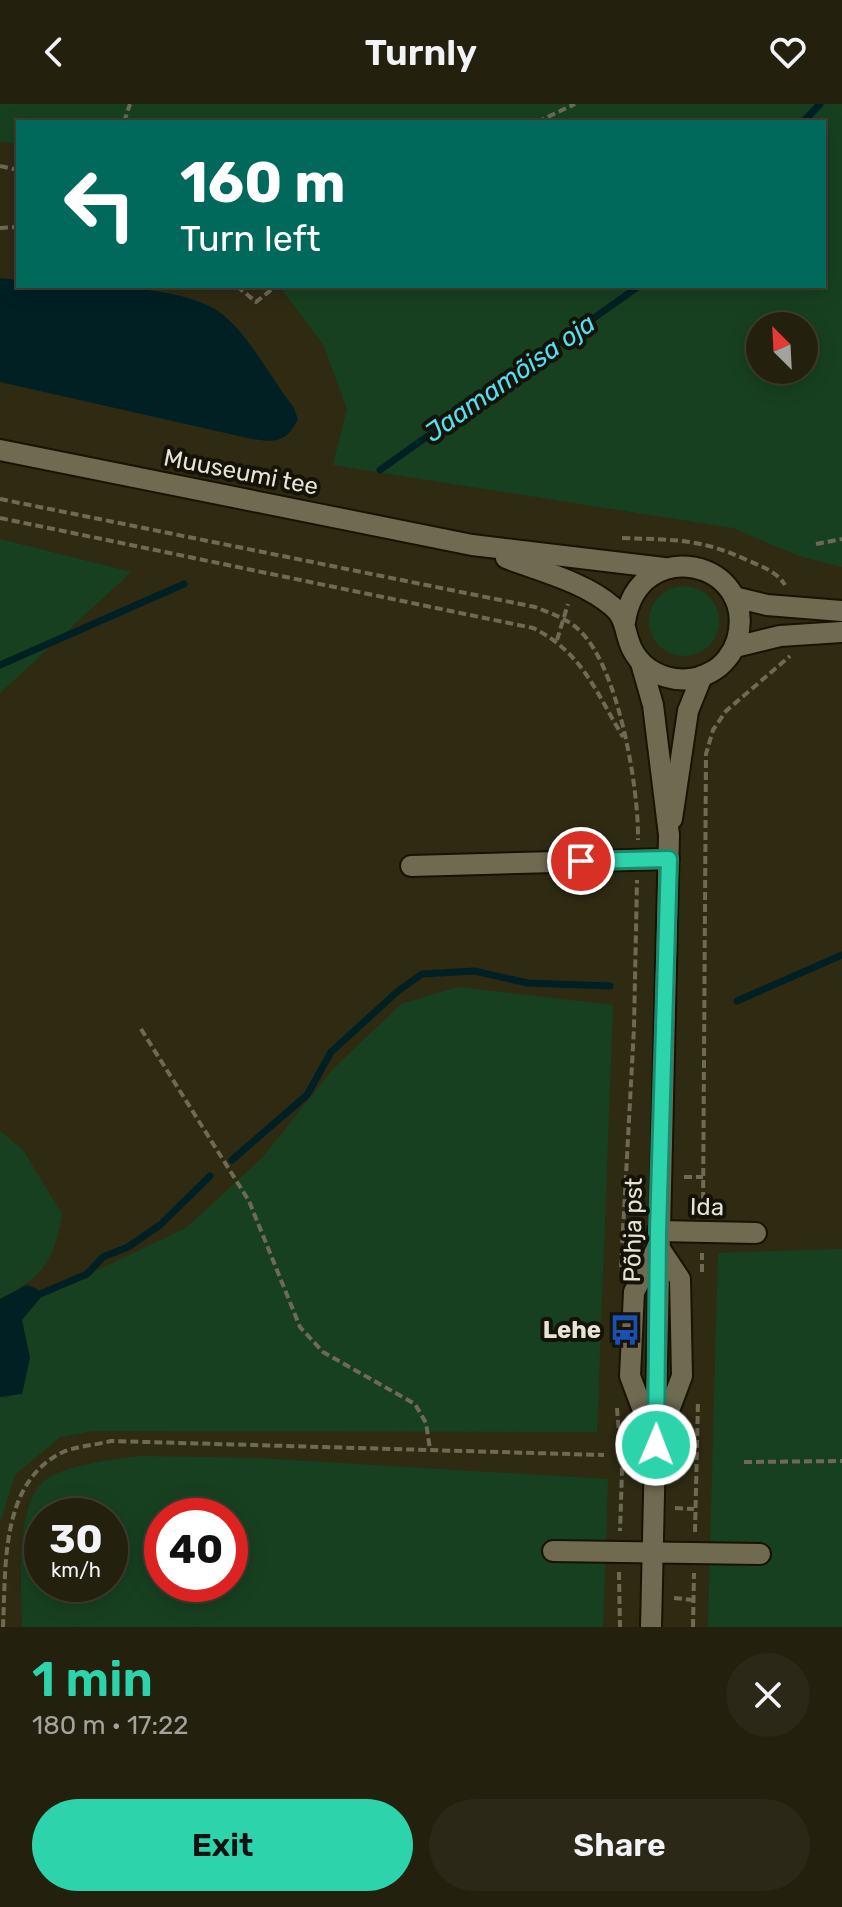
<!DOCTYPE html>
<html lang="en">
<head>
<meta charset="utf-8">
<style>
	:root { --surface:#23200e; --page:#2b2817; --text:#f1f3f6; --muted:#a3a39e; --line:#403e2e; --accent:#2dd4ab }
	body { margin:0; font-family:Rubik,sans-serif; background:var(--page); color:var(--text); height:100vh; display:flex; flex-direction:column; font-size:30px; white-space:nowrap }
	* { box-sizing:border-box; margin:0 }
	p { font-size:26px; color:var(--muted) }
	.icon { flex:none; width:44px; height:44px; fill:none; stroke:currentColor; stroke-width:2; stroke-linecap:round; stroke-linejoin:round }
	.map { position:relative; height:1523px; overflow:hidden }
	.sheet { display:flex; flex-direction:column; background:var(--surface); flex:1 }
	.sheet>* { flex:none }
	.guide { position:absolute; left:16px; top:16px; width:810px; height:168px; border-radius:0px; box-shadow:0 4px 20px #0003,0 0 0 2px var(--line); background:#00695c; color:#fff; overflow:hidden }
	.needle { width:52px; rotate:336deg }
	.tools { position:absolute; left:746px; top:208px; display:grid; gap:16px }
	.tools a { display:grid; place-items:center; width:72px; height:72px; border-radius:50%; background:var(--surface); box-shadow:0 4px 20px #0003,0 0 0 2px var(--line); font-size:40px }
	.speed { position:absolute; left:24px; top:1394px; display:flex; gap:16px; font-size:40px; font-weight:700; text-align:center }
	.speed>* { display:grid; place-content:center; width:104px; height:104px; border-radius:50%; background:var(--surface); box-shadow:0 4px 20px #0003,0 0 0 2px var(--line); line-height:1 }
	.speed small { font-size:20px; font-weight:400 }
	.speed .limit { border:12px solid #d22; background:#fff; color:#111 }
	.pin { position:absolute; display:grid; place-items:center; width:68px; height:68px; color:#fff; margin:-34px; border:4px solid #fff; border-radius:50%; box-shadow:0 2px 8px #0007 }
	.me { position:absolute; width:88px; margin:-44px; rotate:1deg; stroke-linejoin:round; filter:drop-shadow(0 0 6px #0008) }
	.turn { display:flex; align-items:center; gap:28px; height:168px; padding:0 32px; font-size:36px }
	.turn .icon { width:104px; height:104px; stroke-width:2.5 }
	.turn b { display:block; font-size:56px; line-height:68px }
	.round { display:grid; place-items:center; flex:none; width:84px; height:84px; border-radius:42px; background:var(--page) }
	.summary { display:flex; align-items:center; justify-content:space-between; height:136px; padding:0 32px }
	h1 { font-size:48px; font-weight:600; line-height:60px; color:var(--accent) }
	.button { display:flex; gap:16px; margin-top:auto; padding:16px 32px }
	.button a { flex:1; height:92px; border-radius:48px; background:var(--accent); color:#111; font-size:32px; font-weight:600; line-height:92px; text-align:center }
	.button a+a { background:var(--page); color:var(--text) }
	header { display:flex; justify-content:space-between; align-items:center; height:104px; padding:0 32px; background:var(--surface); font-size:36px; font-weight:600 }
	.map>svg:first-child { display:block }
	.green { fill:#174020; fill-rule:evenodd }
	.water { fill:#012024 }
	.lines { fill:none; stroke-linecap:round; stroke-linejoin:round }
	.stream { stroke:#012024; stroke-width:7 }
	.minor-casing { stroke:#171300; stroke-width:24 }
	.path { stroke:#6e6a55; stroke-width:4; stroke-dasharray:8 4; stroke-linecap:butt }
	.minor { stroke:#6f6a50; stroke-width:20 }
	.route-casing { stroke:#1d8a6f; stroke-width:20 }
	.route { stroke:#2dd4ab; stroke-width:14 }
	.labels { text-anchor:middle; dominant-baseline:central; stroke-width:8; stroke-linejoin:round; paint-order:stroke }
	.street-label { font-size:24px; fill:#e7e4d6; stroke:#151309 }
	.poi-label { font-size:24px; font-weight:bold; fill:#e7e4d6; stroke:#151309; text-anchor:end }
	.water-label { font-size:26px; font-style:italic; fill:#50e0ef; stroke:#151309 }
</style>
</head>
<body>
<header><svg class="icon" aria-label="back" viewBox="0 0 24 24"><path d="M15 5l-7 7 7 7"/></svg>Turnly<svg class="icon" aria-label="heart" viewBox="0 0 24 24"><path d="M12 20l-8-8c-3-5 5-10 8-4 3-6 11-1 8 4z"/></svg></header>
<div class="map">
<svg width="842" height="1523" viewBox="0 0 842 1523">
	<rect width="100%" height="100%" fill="#2f2b13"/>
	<g class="green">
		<path d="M0,0H842V463L799,452L733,424L333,361L347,305L323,240L279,182H824V18H18V40L0,38ZM760,222H804V266H760Z"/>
		<polygon points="0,435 131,468 0,589"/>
		<circle cx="684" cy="517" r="35"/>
		<polygon points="458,883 613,901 597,1328 92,1327 60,1333 15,1371 0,1419 0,1293 8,1294 30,1254 22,1216 41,1193 186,1124 263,1053 332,966 401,900"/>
		<path d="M0,1027L23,1046L62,1110C54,1157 43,1173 0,1195Z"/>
		<polygon points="842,1145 842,1523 708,1523 718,1149"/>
		<path d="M142,1352L257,1354L608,1375L603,1523H22C22,1485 14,1408 42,1379C60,1361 117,1355 142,1352ZM42,1412H110V1480H42ZM162,1412H230V1480H162Z"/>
	</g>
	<g class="water">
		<path d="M0,174L18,176V182C72,182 179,177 222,210C249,231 271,275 293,302L298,315C287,338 276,339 252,335L0,278Z"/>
		<polygon points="27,1181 37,1185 41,1193 22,1216 30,1254 22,1290 0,1293 0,1195"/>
	</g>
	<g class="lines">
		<g class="stream">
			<polyline points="803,18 820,0"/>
			<polyline points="380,366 639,182"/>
			<polyline points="0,561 184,480"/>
			<polyline points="737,897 842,851"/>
			<polyline points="232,1056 307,991 331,948 398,887 422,870 474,867 528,879 610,882"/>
			<polyline points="33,1193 87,1170 103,1153 128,1143 160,1121 210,1072"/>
		</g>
		<defs>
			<g id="minor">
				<polyline points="0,346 472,441 664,464"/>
				<path d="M506,454C540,467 584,478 612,502C627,514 624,529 632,545C646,573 683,584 711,568C723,562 733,549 737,536C759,456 638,429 625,518"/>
				<polyline points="734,493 767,501 842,507"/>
				<polyline points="735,543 780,532 842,528"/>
				<polyline points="641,559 653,601 669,731 651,1523"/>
				<polyline points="672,715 688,607 702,572"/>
				<polyline points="411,762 669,755"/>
				<polyline points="658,1127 756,1129"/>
				<polygon points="658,1142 680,1175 682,1272 656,1341 630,1272 634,1188"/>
				<polyline points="553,1447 760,1450"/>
			</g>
		</defs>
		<use href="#minor" class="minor-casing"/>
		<g class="path">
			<polyline points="124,18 130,0"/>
			<polyline points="537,18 575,0"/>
			<polyline points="0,62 18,66"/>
			<polyline points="0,124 18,123"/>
			<polyline points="237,182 256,198 276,182"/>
			<path d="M0,395L535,503C550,509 566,514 578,525C618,560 639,684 638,736"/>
			<path d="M0,414L533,524C582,548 596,588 623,633"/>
			<path d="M622,434C675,436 700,434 749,457C763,463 777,468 785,481"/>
			<polyline points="816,440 842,435"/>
			<polyline points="557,536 568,500"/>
			<polyline points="141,925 249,1097 300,1223 323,1248 415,1300 426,1319 430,1345"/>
			<polyline points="684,1073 703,1073"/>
			<polyline points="703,1108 706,650 713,626 726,607 790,552"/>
			<polyline points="621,1163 634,924 637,776"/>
			<polyline points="702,1168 702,1149"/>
			<polyline points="617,1304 622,1367 620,1427"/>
			<polyline points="744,1358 842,1357"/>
			<polyline points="675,1404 694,1405"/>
			<polyline points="695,1428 698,1297"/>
			<polyline points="619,1468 620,1523"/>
			<polyline points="674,1494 693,1496"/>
			<path d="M3,1523C6,1462 0,1378 63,1348C77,1342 96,1341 111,1337L604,1351"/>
			<polyline points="693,1523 694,1469"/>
		</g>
		<use href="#minor" class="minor"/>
	</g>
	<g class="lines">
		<defs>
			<polyline id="route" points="581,757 669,755 658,1127 656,1341"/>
		</defs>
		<use href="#route" class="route-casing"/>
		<use href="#route" class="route"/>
	</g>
	<defs>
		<symbol id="bus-bare" viewBox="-9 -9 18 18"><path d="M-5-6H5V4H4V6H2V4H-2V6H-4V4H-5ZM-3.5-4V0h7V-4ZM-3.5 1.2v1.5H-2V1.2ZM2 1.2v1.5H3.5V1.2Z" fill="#1a4fb4" stroke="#151309" stroke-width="2.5" paint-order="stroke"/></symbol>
	</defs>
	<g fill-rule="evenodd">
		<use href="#bus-bare" x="603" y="1204" width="44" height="44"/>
	</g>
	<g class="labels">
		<g class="street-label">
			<text transform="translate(241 368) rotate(11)">Muuseumi tee</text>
			<text transform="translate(707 1103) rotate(1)">Ida</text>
			<text transform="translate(633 1126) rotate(-89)">Põhja pst</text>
		</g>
		<g class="poi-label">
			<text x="601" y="1226">Lehe</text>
		</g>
		<g class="water-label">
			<text transform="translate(510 274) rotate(-35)">Jaamamõisa oja</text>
		</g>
	</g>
</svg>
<div class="tools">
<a><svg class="needle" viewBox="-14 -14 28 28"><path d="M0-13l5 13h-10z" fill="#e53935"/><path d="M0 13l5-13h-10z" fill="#a3a39e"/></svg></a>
</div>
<div class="speed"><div>30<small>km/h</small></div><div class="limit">40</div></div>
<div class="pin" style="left:581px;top:757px;background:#d93025"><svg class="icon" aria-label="arrive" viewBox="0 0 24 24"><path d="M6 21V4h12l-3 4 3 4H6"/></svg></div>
<svg class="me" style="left:656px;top:1341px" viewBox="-20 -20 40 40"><circle r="17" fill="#2dd4ab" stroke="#fff" stroke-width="3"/><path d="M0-11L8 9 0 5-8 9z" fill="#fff"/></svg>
<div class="guide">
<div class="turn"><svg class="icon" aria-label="left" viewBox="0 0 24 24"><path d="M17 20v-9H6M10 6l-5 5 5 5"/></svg><div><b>160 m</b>Turn left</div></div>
</div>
</div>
<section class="sheet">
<div class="summary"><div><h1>1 min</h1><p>180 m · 17:22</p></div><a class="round"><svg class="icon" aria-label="close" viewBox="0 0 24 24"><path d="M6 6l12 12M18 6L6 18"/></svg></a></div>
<div class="button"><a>Exit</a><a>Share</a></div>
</section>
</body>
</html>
